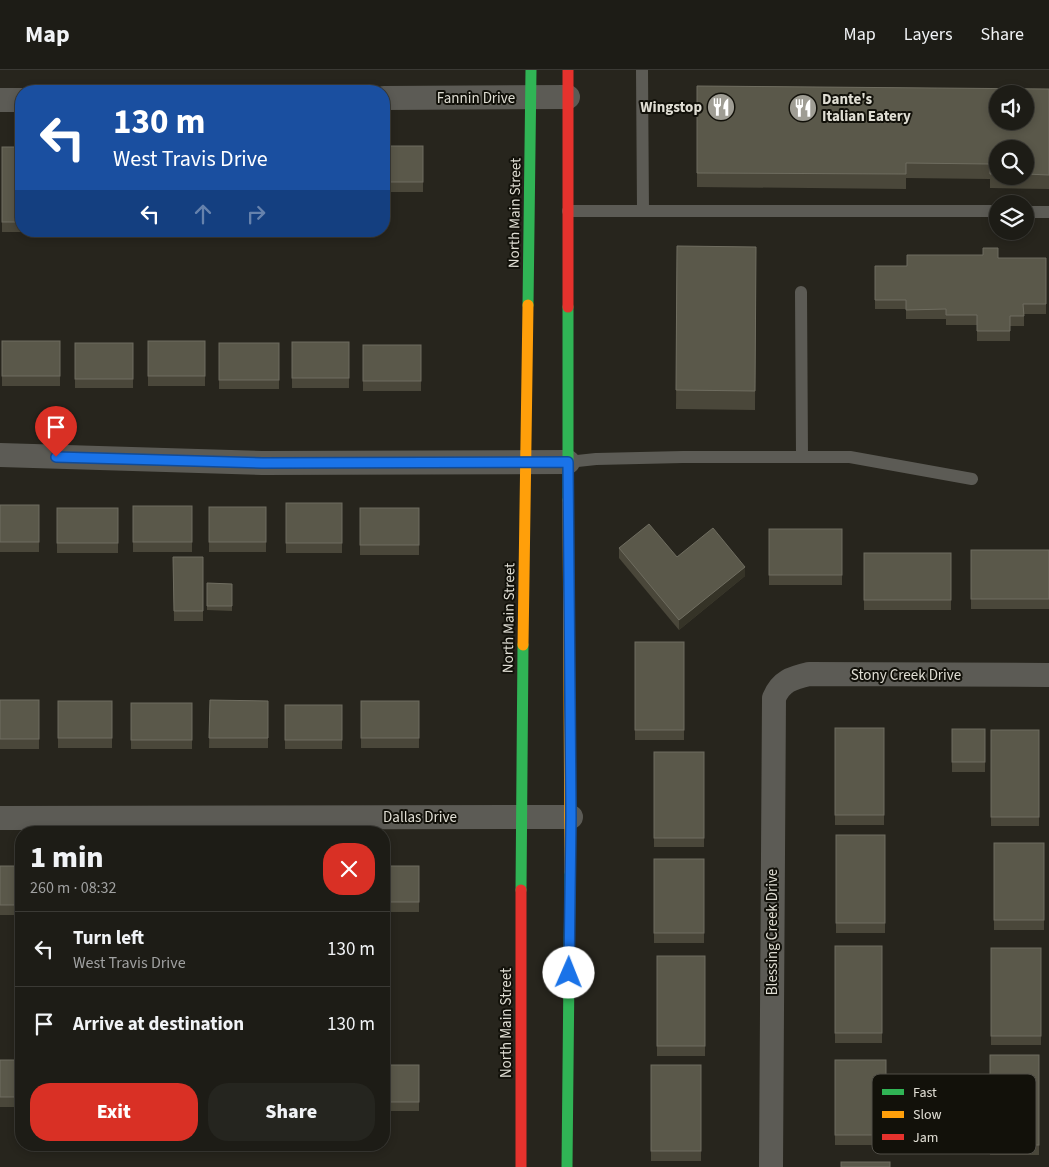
<!DOCTYPE html>
<html lang="en">
<head>
<meta charset="utf-8">
<style>
	:root { --surface:#1d1c16; --page:#25251f; --text:#f1f3f6; --muted:#a0a1a1; --line:#3b3a35; --accent:#d93025 }
	body { margin:0; font-family:"Source Sans 3",sans-serif; background:var(--page); color:var(--text); height:100vh; display:flex; flex-direction:column; font-size:19px; white-space:nowrap }
	* { box-sizing:border-box; margin:0 }
	p { font-size:16px; color:var(--muted) }
	.icon { flex:none; width:28px; height:28px; fill:none; stroke:currentColor; stroke-width:2; stroke-linecap:round; stroke-linejoin:round }
	.map { position:relative; flex:1; overflow:hidden }
	.panel { position:absolute; left:15px; top:756px; width:375px; height:325px; display:flex; flex-direction:column; background:var(--surface); border-radius:20px; box-shadow:0 2px 8px #0003,0 0 0 1px var(--line) }
	.panel>* { flex:none }
	.guide { position:absolute; left:15px; top:15px; width:375px; height:152px; border-radius:20px; box-shadow:0 2px 8px #0003,0 0 0 1px var(--line); background:#1a4fa0; color:#fff; overflow:hidden }
	.tools { position:absolute; left:989px; top:15px; display:grid; gap:10px }
	.tools a { display:grid; place-items:center; width:45px; height:45px; border-radius:50%; background:var(--surface); box-shadow:0 2px 8px #0003,0 0 0 1px var(--line); font-size:25px }
	.pin { position:absolute; display:grid; place-items:center; width:42px; height:42px; color:#fff; margin:-51px -21px; border-radius:50% 50% 50% 0; rotate:-45deg; box-shadow:0 0 5px #0007 }
	.pin .icon { rotate:45deg }
	.me { position:absolute; width:55px; margin:-28px; rotate:1deg; stroke-linejoin:round; filter:drop-shadow(0 0 4px #0008) }
	.turn { display:flex; align-items:center; gap:18px; height:105px; padding:0 15px; font-size:22px }
	.turn .icon { width:65px; height:65px; stroke-width:2.5 }
	.turn b { display:block; font-size:35px; line-height:42px }
	.lanes { display:flex; align-items:center; height:48px; padding:0 15px; background:#0003; justify-content:center; gap:25px; direction:ltr }
	.lanes .off { opacity:.35 }
	.round { display:grid; place-items:center; flex:none; width:52px; height:52px; border-radius:20px; background:var(--page) }
	.headline { display:flex; align-items:center; justify-content:space-between; height:85px; padding:0 15px }
	h1 { font-size:30px; font-weight:800; line-height:38px }
	.action { display:flex; gap:10px; margin-top:auto; padding:10px 15px }
	.action a { flex:1; height:58px; border-radius:20px; background:var(--accent); color:#fff; font-size:20px; font-weight:800; line-height:58px; text-align:center }
	.action a+a { background:var(--page); color:var(--text) }
	ul { padding:0; list-style:none }
	li { display:flex; align-items:center; gap:15px; height:75px; padding:0 15px; border-top:1px solid var(--line) }
	li div { flex:1 }
	li b { display:block; font-size:19px }
	li em { font-style:normal }
	header { display:flex; align-items:center; gap:30px; box-sizing:border-box; height:70px; padding:0 25px; background:var(--surface); border-bottom:1px solid var(--line) }
	header strong { font-size:24px }
	nav { display:flex; gap:28px; margin-inline-start:auto; font-size:18px }
	.map>svg:first-child { display:block }
	.lines { fill:none; stroke-linecap:round; stroke-linejoin:round }
	.lane { stroke:#5c5b55; stroke-width:12 }
	.street { stroke:#5c5b55; stroke-width:24 }
	.fast { stroke:#30b455; stroke-width:11 }
	.slow { stroke:#ff9f0a; stroke-width:11 }
	.jam { stroke:#e5322d; stroke-width:11 }
	.wall { fill:#4a473a; fill-rule:evenodd }
	.shaded-wall { fill:#353327 }
	.building { fill:#5a584a; stroke:#6f6d60; fill-rule:evenodd }
	.route-casing { stroke:#114b97; stroke-width:12 }
	.route { stroke:#1a73e8; stroke-width:9 }
	.labels { text-anchor:middle; dominant-baseline:central; stroke-width:4; stroke-linejoin:round; paint-order:stroke }
	.street-label { font-size:15px; fill:#e0ded4; stroke:#12110a }
	.poi-label { font-size:15px; font-weight:bold; fill:#e0ded4; stroke:#12110a; text-anchor:start }
	.key { fill:#12110a; stroke:#504e47; stroke-width:1 }
	.key-label { font-size:14px; fill:#e0ded4 }
</style>
</head>
<body>
<header>
<strong>Map</strong>
<nav><a>Map</a><a>Layers</a><a>Share</a></nav>
</header>
<div class="map">
<svg width="1049" height="1097" viewBox="0 0 1049 1097">
	<rect width="100%" height="100%" fill="#27251d"/>
	<g class="lines">
		<g class="lane">
			<polyline points="642,0 643,141"/>
			<polyline points="568,141 998,141"/>
			<polyline points="1025,142 1049,142"/>
			<polyline points="801,222 802,387"/>
			<polyline points="568,392 596,389 683,387 850,387 972,409"/>
		</g>
		<g class="street">
			<polyline points="384,28 568,27"/>
			<polyline points="0,30 21,30"/>
			<polyline points="0,385 262,393 568,392"/>
			<polyline points="0,748 571,747"/>
			<path d="M771,1097L774,628C781,611 792,608 809,604L1049,605"/>
		</g>
		<g class="fast">
			<polyline points="528,235 531,0"/>
			<polyline points="568,237 568,430"/>
			<polyline points="521,820 523,575"/>
			<polyline points="567,1097 570,802"/>
		</g>
		<g class="slow">
			<polyline points="568,430 570,802"/>
			<polyline points="523,575 528,235"/>
		</g>
		<g class="jam">
			<polyline points="568,0 568,237"/>
			<polyline points="521,820 521,1097"/>
		</g>
	</g>
	<g class="wall">
		<path d="M697,16L1049,19V119L990,118V109L906,108V119L697,117ZM998,79H1025V106H998Z"/>
		<rect x="384" y="76" width="39" height="46"/>
		<polygon points="2,77 21,77 21,161 40,161 40,162 2,162"/>
		<polygon points="677,176 756,177 755,340 676,339"/>
		<polygon points="998,188 1046,188 1046,244 1024,244 1024,256 1010,256 1010,271 977,271 977,255 946,255 946,249 906,249 906,239 875,239 875,196 907,196"/>
		<rect x="2" y="271" width="58" height="45"/>
		<rect x="148" y="271" width="57" height="45"/>
		<rect x="292" y="272" width="57" height="46"/>
		<rect x="75" y="273" width="58" height="45"/>
		<rect x="219" y="273" width="60" height="46"/>
		<rect x="363" y="275" width="58" height="46"/>
		<rect x="286" y="433" width="56" height="50"/>
		<rect x="0" y="435" width="39" height="47"/>
		<rect x="133" y="436" width="59" height="46"/>
		<rect x="209" y="437" width="57" height="45"/>
		<rect x="57" y="438" width="61" height="45"/>
		<rect x="360" y="438" width="59" height="47"/>
		<rect x="769" y="459" width="73" height="56"/>
		<polygon points="619,478 677,487 745,506 679,560 619,488"/>
		<rect x="971" y="480" width="78" height="59"/>
		<rect x="864" y="483" width="87" height="57"/>
		<polygon points="173,487 203,487 203,551 174,551"/>
		<polygon points="207,513 232,514 232,541 207,540"/>
		<rect x="635" y="572" width="49" height="98"/>
		<rect x="0" y="630" width="39" height="49"/>
		<polygon points="210,630 268,631 268,678 209,678"/>
		<rect x="58" y="631" width="54" height="47"/>
		<rect x="361" y="631" width="58" height="47"/>
		<rect x="131" y="633" width="61" height="46"/>
		<rect x="285" y="635" width="57" height="44"/>
		<rect x="835" y="658" width="49" height="97"/>
		<rect x="952" y="659" width="33" height="43"/>
		<rect x="991" y="660" width="48" height="96"/>
		<rect x="654" y="682" width="50" height="95"/>
		<rect x="836" y="765" width="49" height="98"/>
		<rect x="994" y="773" width="50" height="87"/>
		<rect x="654" y="789" width="50" height="84"/>
		<rect x="0" y="796" width="21" height="49"/>
		<rect x="384" y="796" width="35" height="46"/>
		<rect x="835" y="876" width="47" height="97"/>
		<rect x="991" y="878" width="50" height="97"/>
		<rect x="657" y="886" width="48" height="100"/>
		<rect x="990" y="985" width="49" height="100"/>
		<rect x="0" y="990" width="21" height="47"/>
		<rect x="835" y="990" width="51" height="85"/>
		<rect x="384" y="995" width="35" height="46"/>
		<rect x="651" y="995" width="50" height="96"/>
	</g>
	<polygon class="shaded-wall" points="745,497 745,506 679,560 679,550"/>
	<g class="building">
		<path d="M697,16L1049,19V105L1025,104V79H998V104H990V94L906,93V104L697,103ZM998,24H1025V51H998Z"/>
		<rect x="384" y="76" width="39" height="36"/>
		<rect x="2" y="77" width="19" height="75"/>
		<polygon points="677,176 756,177 755,321 676,320"/>
		<polygon points="983,178 998,178 998,188 1046,188 1046,234 1023,234 1024,246 1010,246 1010,261 977,261 977,245 946,245 946,239 906,240 906,230 875,230 875,196 907,196 907,185 983,185"/>
		<rect x="2" y="271" width="58" height="35"/>
		<rect x="148" y="271" width="57" height="35"/>
		<rect x="292" y="272" width="57" height="36"/>
		<rect x="75" y="273" width="58" height="36"/>
		<rect x="219" y="273" width="60" height="37"/>
		<rect x="363" y="275" width="58" height="36"/>
		<rect x="286" y="433" width="56" height="40"/>
		<rect x="0" y="435" width="39" height="37"/>
		<rect x="133" y="436" width="59" height="36"/>
		<rect x="209" y="437" width="57" height="35"/>
		<rect x="57" y="438" width="61" height="35"/>
		<rect x="360" y="438" width="59" height="37"/>
		<polygon points="649,454 677,487 713,458 745,497 679,550 619,478"/>
		<rect x="769" y="459" width="73" height="46"/>
		<rect x="971" y="480" width="78" height="49"/>
		<rect x="864" y="483" width="87" height="47"/>
		<polygon points="173,487 203,487 203,541 174,541"/>
		<polygon points="207,513 232,514 232,536 207,536"/>
		<rect x="635" y="572" width="49" height="88"/>
		<rect x="0" y="630" width="39" height="39"/>
		<polygon points="210,630 268,631 268,668 209,668"/>
		<rect x="58" y="631" width="54" height="37"/>
		<rect x="361" y="631" width="58" height="37"/>
		<rect x="131" y="633" width="61" height="37"/>
		<rect x="285" y="635" width="57" height="35"/>
		<rect x="835" y="658" width="49" height="87"/>
		<rect x="952" y="659" width="33" height="33"/>
		<rect x="991" y="660" width="48" height="87"/>
		<rect x="654" y="682" width="50" height="86"/>
		<rect x="836" y="765" width="49" height="88"/>
		<rect x="994" y="773" width="50" height="77"/>
		<rect x="654" y="789" width="50" height="74"/>
		<rect x="0" y="796" width="21" height="39"/>
		<rect x="384" y="796" width="35" height="36"/>
		<rect x="835" y="876" width="47" height="87"/>
		<rect x="991" y="878" width="50" height="88"/>
		<rect x="657" y="886" width="48" height="90"/>
		<rect x="990" y="985" width="49" height="90"/>
		<rect x="0" y="990" width="21" height="37"/>
		<rect x="835" y="990" width="51" height="75"/>
		<rect x="384" y="995" width="35" height="37"/>
		<rect x="651" y="995" width="50" height="86"/>
		<rect x="841" y="1092" width="49" height="5"/>
	</g>
	<g class="lines">
		<defs>
			<polyline id="route" points="56,387 262,393 568,392 571,747 569,903"/>
		</defs>
		<use href="#route" class="route-casing"/>
		<use href="#route" class="route"/>
	</g>
	<defs>
		<symbol id="restaurant-disc" viewBox="-11 -11 22 22"><circle r="9.5" fill="#9f9d94" stroke="#12110a"/><path d="M-5-6h1v4h1v-4h1v4h1v-4h1v5L-1.5 .5V6h-2V.5L-5-1ZM5-6V6H3V1.5H1.5Q1.5-4 5-6Z" fill="#fff"/></symbol>
	</defs>
	<g fill-rule="evenodd">
		<use href="#restaurant-disc" x="705" y="21" width="32" height="32"/>
		<use href="#restaurant-disc" x="787" y="22" width="32" height="32"/>
	</g>
	<g class="labels">
		<g class="street-label">
			<text x="476" y="28">Fannin Drive</text>
			<text transform="translate(515 143) rotate(-89)">North Main Street</text>
			<text transform="translate(509 548) rotate(-89)">North Main Street</text>
			<text x="906" y="605">Stony Creek Drive</text>
			<text x="420" y="747">Dallas Drive</text>
			<text transform="translate(772 862) rotate(-90)">Blessing Creek Drive</text>
			<text transform="translate(506 953) rotate(-90)">North Main Street</text>
		</g>
		<g class="poi-label">
			<text x="822" y="29">Dante's<tspan x="822" dy="17">Italian Eatery</tspan></text>
			<text x="702" y="37" text-anchor="end">Wingstop</text>
		</g>
	</g>
	<rect x="872" y="1004" width="164" height="80" rx="8" class="key"/>
	<rect x="882" y="1019" width="22" height="6" fill="#30b455"/>
	<rect x="882" y="1041" width="22" height="7" fill="#ff9f0a"/>
	<rect x="882" y="1064" width="22" height="6" fill="#e5322d"/>
	<g class="key-label">
		<text x="913" y="1027">Fast</text>
		<text x="913" y="1049">Slow</text>
		<text x="913" y="1072">Jam</text>
	</g>
</svg>
<div class="tools">
<a><svg class="icon" aria-label="sound" viewBox="0 0 24 24"><path d="M4 9h4l5-4v14l-5-4H4zM17 9q2 3 0 6"/></svg></a>
<a><svg class="icon" aria-label="search" viewBox="0 0 24 24"><circle cx="10" cy="10" r="6"/><path d="M15 15l6 6"/></svg></a>
<a><svg class="icon" aria-label="layers" viewBox="0 0 24 24"><path d="M12 4l9 5-9 5-9-5zM3 14l9 5 9-5"/></svg></a>
</div>
<div class="pin" style="left:56px;top:387px;background:#d93025"><svg class="icon" aria-label="arrive" viewBox="0 0 24 24"><path d="M6 21V4h12l-3 4 3 4H6"/></svg></div>
<svg class="me" style="left:569px;top:903px" viewBox="-20 -20 40 40"><circle r="19" fill="#fff"/><path d="M0-13L10 11 0 6-10 11z" fill="#1a73e8"/></svg>
<div class="guide">
<div class="turn"><svg class="icon" aria-label="left" viewBox="0 0 24 24"><path d="M17 20v-9H6M10 6l-5 5 5 5"/></svg><div><b>130 m</b>West Travis Drive</div></div>
<div class="lanes"><svg class="icon" aria-label="left" viewBox="0 0 24 24"><path d="M17 20v-9H6M10 6l-5 5 5 5"/></svg><svg class="icon off" aria-label="ahead" viewBox="0 0 24 24"><path d="M12 20V5M6 11l6-6 6 6"/></svg><svg class="icon off" aria-label="right" viewBox="0 0 24 24"><path d="M7 20v-9h11M14 6l5 5-5 5"/></svg></div>
</div>
<section class="panel">
<div class="headline"><div><h1>1 min</h1><p>260 m · 08:32</p></div><a class="round" style="background:#d93025;color:#fff"><svg class="icon" aria-label="close" viewBox="0 0 24 24"><path d="M6 6l12 12M18 6L6 18"/></svg></a></div>
<ul>
<li><svg class="icon" aria-label="left" viewBox="0 0 24 24"><path d="M17 20v-9H6M10 6l-5 5 5 5"/></svg><div><b>Turn left</b><p>West Travis Drive</p></div><em>130 m</em></li>
<li><svg class="icon" aria-label="arrive" viewBox="0 0 24 24"><path d="M6 21V4h12l-3 4 3 4H6"/></svg><div><b>Arrive at destination</b></div><em>130 m</em></li>
</ul>
<div class="action"><a>Exit</a><a>Share</a></div>
</section>
</div>
</body>
</html>
